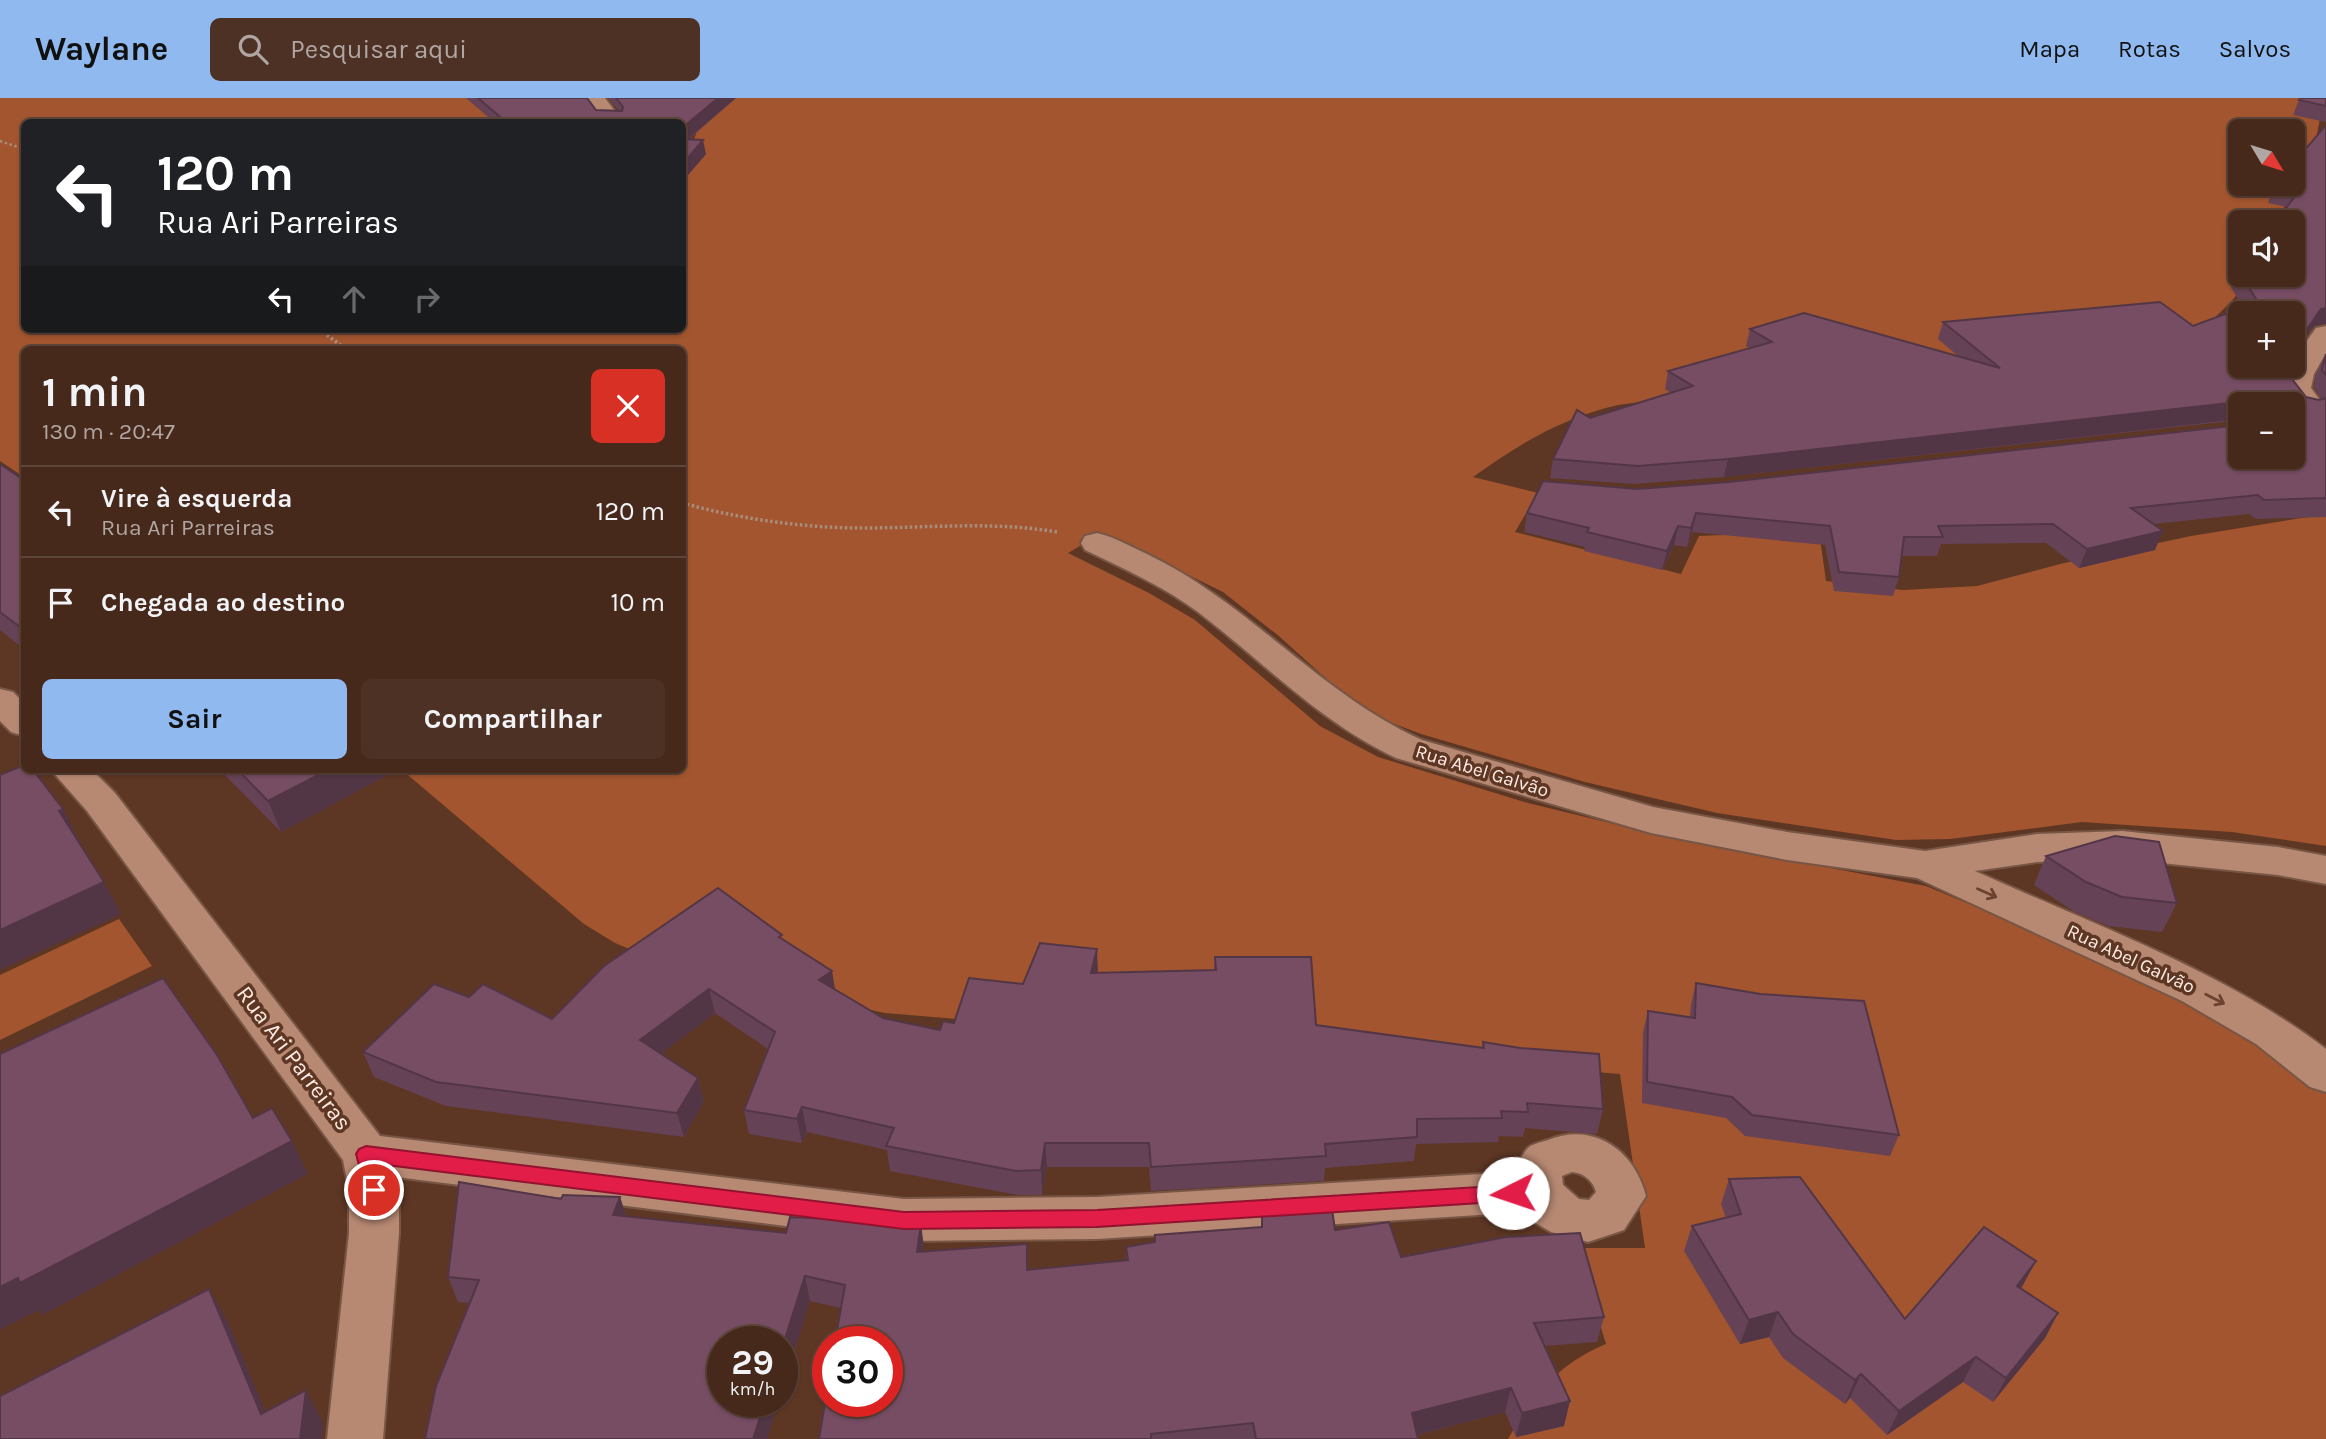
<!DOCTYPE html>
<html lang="pt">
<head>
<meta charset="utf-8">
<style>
	:root { --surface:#46291b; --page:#4d3124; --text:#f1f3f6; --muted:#b0a6a3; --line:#5e453a; --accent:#90b9f0 }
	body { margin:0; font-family:Karla,sans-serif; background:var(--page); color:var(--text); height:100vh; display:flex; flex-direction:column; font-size:26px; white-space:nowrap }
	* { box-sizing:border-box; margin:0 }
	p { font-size:23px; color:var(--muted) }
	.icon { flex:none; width:38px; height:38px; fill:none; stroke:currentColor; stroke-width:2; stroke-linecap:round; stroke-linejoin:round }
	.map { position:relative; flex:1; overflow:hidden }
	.details { position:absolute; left:21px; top:248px; width:665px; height:427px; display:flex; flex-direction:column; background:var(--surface); border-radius:10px; box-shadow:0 2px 5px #0004,0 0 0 2px var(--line) }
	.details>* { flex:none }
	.guide { position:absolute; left:21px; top:21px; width:665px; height:214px; border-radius:10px; box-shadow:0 2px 5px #0004,0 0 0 2px var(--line); background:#202124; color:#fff; overflow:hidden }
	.needle { width:46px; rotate:128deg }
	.controls { position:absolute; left:2228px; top:21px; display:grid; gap:14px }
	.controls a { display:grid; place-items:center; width:77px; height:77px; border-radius:10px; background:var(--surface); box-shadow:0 2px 5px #0004,0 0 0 2px var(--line); font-size:35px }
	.speed { position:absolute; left:707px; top:1228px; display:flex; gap:14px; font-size:35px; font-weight:700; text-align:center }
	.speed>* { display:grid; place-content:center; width:91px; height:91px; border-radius:50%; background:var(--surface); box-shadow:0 2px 5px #0004,0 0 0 2px var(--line); line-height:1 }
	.speed small { font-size:18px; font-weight:400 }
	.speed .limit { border:10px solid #d22; background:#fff; color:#111 }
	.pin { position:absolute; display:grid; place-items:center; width:60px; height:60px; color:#fff; margin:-30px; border:4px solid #fff; border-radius:50%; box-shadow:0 2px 7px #0007 }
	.me { position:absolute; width:77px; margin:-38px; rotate:266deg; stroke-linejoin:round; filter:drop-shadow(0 0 5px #0008) }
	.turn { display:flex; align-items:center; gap:24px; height:147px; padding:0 21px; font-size:32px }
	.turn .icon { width:91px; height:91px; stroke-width:2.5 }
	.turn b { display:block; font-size:49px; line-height:60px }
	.lanes { display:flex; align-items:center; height:66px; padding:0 21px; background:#0003; justify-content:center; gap:35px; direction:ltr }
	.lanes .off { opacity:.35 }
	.round { display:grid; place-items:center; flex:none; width:74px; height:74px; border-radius:10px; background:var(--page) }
	.overview { display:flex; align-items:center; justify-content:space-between; height:119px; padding:0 21px }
	h1 { font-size:42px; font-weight:700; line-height:52px }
	.button { display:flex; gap:14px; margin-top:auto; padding:14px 21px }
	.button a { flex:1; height:80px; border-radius:10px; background:var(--accent); color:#111; font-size:28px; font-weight:700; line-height:80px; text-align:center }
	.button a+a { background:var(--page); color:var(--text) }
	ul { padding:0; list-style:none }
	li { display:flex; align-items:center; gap:21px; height:91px; padding:0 21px; border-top:2px solid var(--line) }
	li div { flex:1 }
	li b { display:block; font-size:26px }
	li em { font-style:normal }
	header { display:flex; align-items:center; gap:42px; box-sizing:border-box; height:98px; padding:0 35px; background:var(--accent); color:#111 }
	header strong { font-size:33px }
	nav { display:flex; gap:38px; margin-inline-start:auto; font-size:24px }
	.search { width:490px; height:63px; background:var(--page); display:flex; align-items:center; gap:18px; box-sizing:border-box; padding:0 24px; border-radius:10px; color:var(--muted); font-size:26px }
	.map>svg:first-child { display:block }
	.green { fill:#a2552e; fill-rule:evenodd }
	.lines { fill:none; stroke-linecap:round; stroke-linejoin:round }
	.minor-casing { stroke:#775645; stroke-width:4 }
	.path-far1 { stroke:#aa8c7d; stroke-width:2.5; stroke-dasharray:2.5 2.5; stroke-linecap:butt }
	.path { stroke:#aa8c7d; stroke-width:3.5; stroke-dasharray:2.5 2.5; stroke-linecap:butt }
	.minor { fill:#b78973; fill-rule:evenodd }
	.wall { fill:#664256 }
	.shaded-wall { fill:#533646 }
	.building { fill:#774d64; stroke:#533646; stroke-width:2 }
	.oneway { stroke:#6b4330 }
	.route { fill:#e11d48; stroke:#92132f; stroke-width:2 }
	.labels { text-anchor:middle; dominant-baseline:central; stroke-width:7; stroke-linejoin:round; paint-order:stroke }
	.street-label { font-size:19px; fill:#feeae0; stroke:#5e3724 }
	.near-street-label { font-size:23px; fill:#feeae0; stroke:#5e3724 }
</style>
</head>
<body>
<header>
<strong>Waylane</strong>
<div class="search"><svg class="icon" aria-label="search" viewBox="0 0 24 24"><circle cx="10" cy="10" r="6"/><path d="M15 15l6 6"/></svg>Pesquisar aqui</div>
<nav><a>Mapa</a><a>Rotas</a><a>Salvos</a></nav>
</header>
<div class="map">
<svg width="2326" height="1341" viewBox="0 0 2326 1341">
	<rect width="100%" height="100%" fill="#5e3724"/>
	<g class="green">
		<path d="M0,0H503L515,24H24V231H682L683,60L693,44L709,0H2312L2320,20L2316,41L2277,124H2240V177H2252L2231,204L2206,228L1618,307C1562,320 1519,346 1473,379L1538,395L1515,434L1681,476L1699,438L1819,433L1826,483L1903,492L1977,488L2060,466L2191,438L2326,416V748L2232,734L2082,724L1950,741L1896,742L1717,715L1585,684L1421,636L1384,622L1332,586L1280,539L1223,494L1102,435L1068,455L1149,495L1195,522L1320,628L1378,659L1528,705L1672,740L1926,788L2082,853L2207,910L2301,974L2326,995V1341H1508C1533,1297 1558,1266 1606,1246L1577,1150H1645L1620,976L885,915L677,871L615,845L584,826L402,672H682V252H24V379L0,363ZM2240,33H2292V86H2240Z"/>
		<polygon points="119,821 152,868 0,942 0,877"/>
	</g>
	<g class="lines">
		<defs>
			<g id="minor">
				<polygon points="582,0 605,0 623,24 601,24"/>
				<polygon points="2326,228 2326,255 2314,276 2311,290 2325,309 2320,315 2310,318 2300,315 2283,293 2283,283 2293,262 2316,230"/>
				<path d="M1097,435C1114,439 1130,448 1147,456C1249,505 1319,595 1422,642L1653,709L1787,734L1925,753L2037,736L2122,733L2278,749L2326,758V786L2278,777L2122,761L2037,764L1975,773C2092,826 2224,873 2326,951V994L2310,989L2256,946L2182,903L1917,780L1787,762L1651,735L1396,660C1317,622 1266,566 1198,514C1163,488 1124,471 1085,452L1081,445L1085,438Z"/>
				<polygon points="0,591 13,594 24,605 24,638 11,634 0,623"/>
				<path d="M51,672H92L115,695L380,1038L904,1101L1097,1099L1515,1074C1518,1067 1522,1056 1528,1050C1532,1046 1542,1044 1548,1042C1594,1023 1635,1053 1646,1098L1624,1132L1588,1144L1551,1134L1534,1124L1527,1114L1097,1141L904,1143L396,1079L399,1092V1135L383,1341H327L349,1135V1092L343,1062L87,713ZM1572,1074C1583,1075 1593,1082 1596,1094L1589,1102L1579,1101L1563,1087L1562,1078Z"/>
			</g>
		</defs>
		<use href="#minor" class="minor-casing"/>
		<polyline class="path-far1" points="0,43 24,51"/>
		<g class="path">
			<polyline points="319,231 347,252"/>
			<path d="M682,405C741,421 802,430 863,430C929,430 992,423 1057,434"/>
		</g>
		<use href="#minor" class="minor"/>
	</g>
	<g class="wall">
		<polygon points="466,0 587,0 596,12 618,12 608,0 736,0 688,42 706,56 682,84 682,24 494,24"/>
		<polygon points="2326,0 2326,24 2293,17 2299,2"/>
		<polygon points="2326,27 2314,228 2292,258 2292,215 2240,215 2306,299 2319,302 2322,301 2314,289 2316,277 2326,256 2326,419 2256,421 2249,416 2154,426 2155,452 2079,470 2046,445 1941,446 1937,458 1902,458 1899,479 1893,498 1834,493 1825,447 1692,434 1687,449 1674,447 1662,472 1584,453 1585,449 1524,434 1527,415 1637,391 2240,359 2292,306 2240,306 2240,322 1724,379 1634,386 1550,380 1553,361 1590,320 1671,295 1665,291 1668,273 1749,250 1746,248 1750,231 1958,258 1938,241 1943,224 2193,228 2244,210 2231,190 2238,173 2287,109 2268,105 2274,89"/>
		<polygon points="0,366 24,382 24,551 0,532"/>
		<polygon points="220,672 397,672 281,734"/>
		<polygon points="2046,758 2177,805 2162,834 2108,828 2073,813 2034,787"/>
		<polygon points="784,842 835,892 883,920 940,932 954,925 1023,886 1097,875 1214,872 1215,859 1316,927 1482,950 1483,944 1603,1011 1597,1036 1525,1030 1523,1039 1499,1038 1498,1044 1416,1046 1414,1063 1325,1070 1324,1083 1151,1093 1149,1069 1047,1069 1042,1097 1018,1097 890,1073 887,1052 807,1034 802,1045 749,1036 744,1012 768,951 715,915 661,956 698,980 704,1004 684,1039 446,1008 374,979 363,954 469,899 552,921"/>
		<polygon points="1696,885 1899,1037 1890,1058 1745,1038 1726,1020 1642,1005 1643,934 1648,913 1690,919 1691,906"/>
		<polygon points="1729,1081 1905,1221 2023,1187 2021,1190 2058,1215 2045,1240 1993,1304 1963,1284 1887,1337 1850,1300 1845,1306 1783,1260 1769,1239 1740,1246 1684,1153 1692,1128 1726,1120 1721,1106"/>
		<polygon points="620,1099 626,1118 924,1150 924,1153 1029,1172 1126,1163 1126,1149 1261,1129 1262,1108 1335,1132 1401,1159 1604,1219 1597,1244 1544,1248 1564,1328 1516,1339 1505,1314 1417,1337 1418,1341 819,1341 841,1210 810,1203 767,1341 425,1341 470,1205 458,1204 448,1179 561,1101"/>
	</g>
	<g class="shaded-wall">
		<polygon points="718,0 736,0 682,46 682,30"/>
		<polygon points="703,42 706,56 682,84 682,67"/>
		<polygon points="2326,210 2326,226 2314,228 2292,258 2292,256 2299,243 2321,211"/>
		<polygon points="2247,303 2246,306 2240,306 2240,321 1724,379 1728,361"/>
		<polygon points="1696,415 1692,434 1687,449 1691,430"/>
		<polygon points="1678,428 1674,447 1662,472 1667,453"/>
		<polygon points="2163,433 2155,452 2079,470 2087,451"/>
		<polygon points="328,672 397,672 281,734 268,703"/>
		<polygon points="63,711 79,742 75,744 59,713"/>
		<polygon points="104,784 121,816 0,872 0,832"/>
		<polygon points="1097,851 1098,876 1091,875"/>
		<polygon points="832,873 836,897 819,882"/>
		<polygon points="709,891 715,915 646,967 640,942"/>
		<polygon points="698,980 704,1004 684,1039 677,1015"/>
		<polygon points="802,1009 807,1034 802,1045 797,1021"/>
		<polygon points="292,1043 308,1076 42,1217 39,1212 0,1232 0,1189"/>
		<polygon points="1045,1045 1047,1069 1042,1097 1041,1072"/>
		<polygon points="620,1099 628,1124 613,1117"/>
		<polygon points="921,1125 924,1150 920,1179 917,1154"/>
		<polygon points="2036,1163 2023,1187 2004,1212 2017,1188"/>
		<polygon points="805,1178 810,1203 782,1293 782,1250"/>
		<polygon points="209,1191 228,1224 277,1341 261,1316"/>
		<polygon points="1778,1214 1769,1239 1740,1246 1749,1222"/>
		<polygon points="2058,1215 2045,1240 1993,1304 2006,1280"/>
		<polygon points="1976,1259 1963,1284 1887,1337 1899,1313"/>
		<polygon points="1861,1276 1850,1300 1845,1306 1855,1282"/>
		<polygon points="1511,1290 1505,1314 1408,1339 1412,1315"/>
		<polygon points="306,1292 323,1324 322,1341 300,1341"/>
		<polygon points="1570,1303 1564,1328 1516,1339 1522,1315"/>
		<polygon points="765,1304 779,1304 767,1341 753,1341"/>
	</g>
	<g class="building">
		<polygon points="478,0 587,0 596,12 622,13 623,9 616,0 718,0 682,30 682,24 506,24"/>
		<polygon points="2301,0 2326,0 2326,8 2299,2"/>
		<polygon points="2326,27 2326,210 2321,211 2299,243 2292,256 2292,215 2240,215 2240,268 2288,268 2289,277 2306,299 2319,302 2326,300 2326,400 2264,402 2258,397 2131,410 2163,433 2087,451 2053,426 1938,428 1943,439 1904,439 1899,479 1839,474 1830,428 1696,415 1691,430 1678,428 1667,453 1587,434 1589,430 1527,415 1543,383 1637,391 1729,384 2240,327 2240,359 2292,359 2292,306 2250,306 2247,303 1728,361 1638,368 1553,361 1577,312 1590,320 1693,288 1668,273 1772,244 1750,231 1804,215 2000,270 1943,224 2160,204 2193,228 2258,204 2241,177 2292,177 2292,124 2276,124 2298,94 2274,89 2277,86 2292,86 2292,67"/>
		<polygon points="682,41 703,42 682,67"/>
		<polygon points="2326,256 2326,277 2322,272"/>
		<polygon points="0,366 24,382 24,532 0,514"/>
		<polygon points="24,667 24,672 33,672 63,711 59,713 104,784 0,832 0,677"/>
		<polygon points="238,672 328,672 268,703"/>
		<polygon points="2115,738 2159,744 2177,805 2122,799 2086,784 2046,758"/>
		<polygon points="718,790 782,837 779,839 832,873 819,882 883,920 940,932 943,923 954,925 969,880 1023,886 1040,845 1097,851 1091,875 1216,872 1215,859 1311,859 1316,927 1484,950 1483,944 1520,950 1599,956 1603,1011 1527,1005 1528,1014 1501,1013 1502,1020 1417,1021 1417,1039 1325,1046 1326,1058 1151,1069 1149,1045 1045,1045 1041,1072 1016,1073 886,1048 894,1030 802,1009 797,1021 744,1012 775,934 709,891 640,942 698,980 677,1015 436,984 363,954 434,886 469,899 483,886 552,921 604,868"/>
		<polygon points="163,880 217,957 253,1020 272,1010 292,1043 20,1185 18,1180 0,1189 0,956"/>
		<polygon points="1696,885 1760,896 1864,903 1899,1037 1752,1017 1732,999 1647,984 1648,913 1695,920"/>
		<polygon points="1800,1079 1905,1221 1984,1129 2036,1163 2017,1188 2058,1215 2006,1280 1976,1259 1899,1313 1861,1276 1855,1282 1793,1236 1778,1214 1749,1222 1692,1128 1741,1116 1729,1081"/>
		<polygon points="459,1084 561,1101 563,1097 620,1099 613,1117 786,1135 790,1119 921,1125 917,1154 1027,1146 1027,1172 1128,1162 1126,1149 1155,1144 1155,1137 1262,1129 1262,1108 1331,1104 1335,1132 1389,1124 1401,1159 1506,1139 1580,1135 1604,1219 1534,1225 1570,1303 1522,1315 1511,1290 1412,1315 1418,1341 1256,1341 1253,1325 1151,1336 1151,1341 819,1341 828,1288 828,1304 887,1304 887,1244 835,1244 845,1187 805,1178 782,1250 782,1244 723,1244 723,1304 765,1304 753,1341 425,1341 436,1288 479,1182 448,1179"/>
		<polygon points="209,1191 261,1316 306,1292 300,1341 0,1341 0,1298"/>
	</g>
	<defs><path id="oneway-shaft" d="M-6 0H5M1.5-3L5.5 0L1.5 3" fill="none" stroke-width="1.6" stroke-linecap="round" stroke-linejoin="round" transform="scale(1.75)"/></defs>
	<g class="oneway">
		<use href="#oneway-shaft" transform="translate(1987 795) rotate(24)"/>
		<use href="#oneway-shaft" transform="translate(2215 901) rotate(27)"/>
	</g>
	<polygon class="route" points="366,1048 904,1114 1097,1112 1513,1087 1520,1089 1523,1095 1520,1101 1513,1103 1097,1129 904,1131 378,1066 384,1092 382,1098 374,1100 367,1098 356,1056 359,1051"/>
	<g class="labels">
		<g class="street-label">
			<text transform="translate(1482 673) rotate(17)">Rua Abel Galvão</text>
			<text transform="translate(2131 861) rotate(25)">Rua Abel Galvão</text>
		</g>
		<g class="near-street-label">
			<text transform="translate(294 960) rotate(53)">Rua Ari Parreiras</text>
		</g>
	</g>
</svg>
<div class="controls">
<a><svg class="needle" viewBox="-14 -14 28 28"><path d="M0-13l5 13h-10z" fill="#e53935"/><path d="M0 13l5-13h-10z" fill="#b0a6a3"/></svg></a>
<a><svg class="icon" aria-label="sound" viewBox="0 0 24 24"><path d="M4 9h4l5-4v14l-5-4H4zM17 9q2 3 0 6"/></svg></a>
<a>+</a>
<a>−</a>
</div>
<div class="speed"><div>29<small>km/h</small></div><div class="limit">30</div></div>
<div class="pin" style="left:374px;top:1092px;background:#d93025"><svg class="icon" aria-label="arrive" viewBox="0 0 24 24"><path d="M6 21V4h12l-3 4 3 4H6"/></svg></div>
<svg class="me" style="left:1513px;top:1095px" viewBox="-20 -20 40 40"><circle r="19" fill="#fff"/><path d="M0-13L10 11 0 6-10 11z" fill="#e11d48"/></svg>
<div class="guide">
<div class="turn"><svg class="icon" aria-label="left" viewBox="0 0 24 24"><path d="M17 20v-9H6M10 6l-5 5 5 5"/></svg><div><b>120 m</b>Rua Ari Parreiras</div></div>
<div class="lanes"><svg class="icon" aria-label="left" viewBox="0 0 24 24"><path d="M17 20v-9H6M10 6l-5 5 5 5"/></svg><svg class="icon off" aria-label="ahead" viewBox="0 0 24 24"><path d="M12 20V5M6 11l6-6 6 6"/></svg><svg class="icon off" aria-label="right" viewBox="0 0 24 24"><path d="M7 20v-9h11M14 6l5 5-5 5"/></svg></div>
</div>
<section class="details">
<div class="overview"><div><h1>1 min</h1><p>130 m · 20:47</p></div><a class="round" style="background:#d93025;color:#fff"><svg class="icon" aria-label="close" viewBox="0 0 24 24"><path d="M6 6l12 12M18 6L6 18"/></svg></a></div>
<ul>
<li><svg class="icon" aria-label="left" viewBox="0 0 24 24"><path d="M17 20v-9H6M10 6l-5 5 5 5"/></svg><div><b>Vire à esquerda</b><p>Rua Ari Parreiras</p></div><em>120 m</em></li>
<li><svg class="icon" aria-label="arrive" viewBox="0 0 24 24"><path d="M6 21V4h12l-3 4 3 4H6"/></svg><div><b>Chegada ao destino</b></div><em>10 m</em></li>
</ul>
<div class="button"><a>Sair</a><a>Compartilhar</a></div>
</section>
</div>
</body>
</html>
